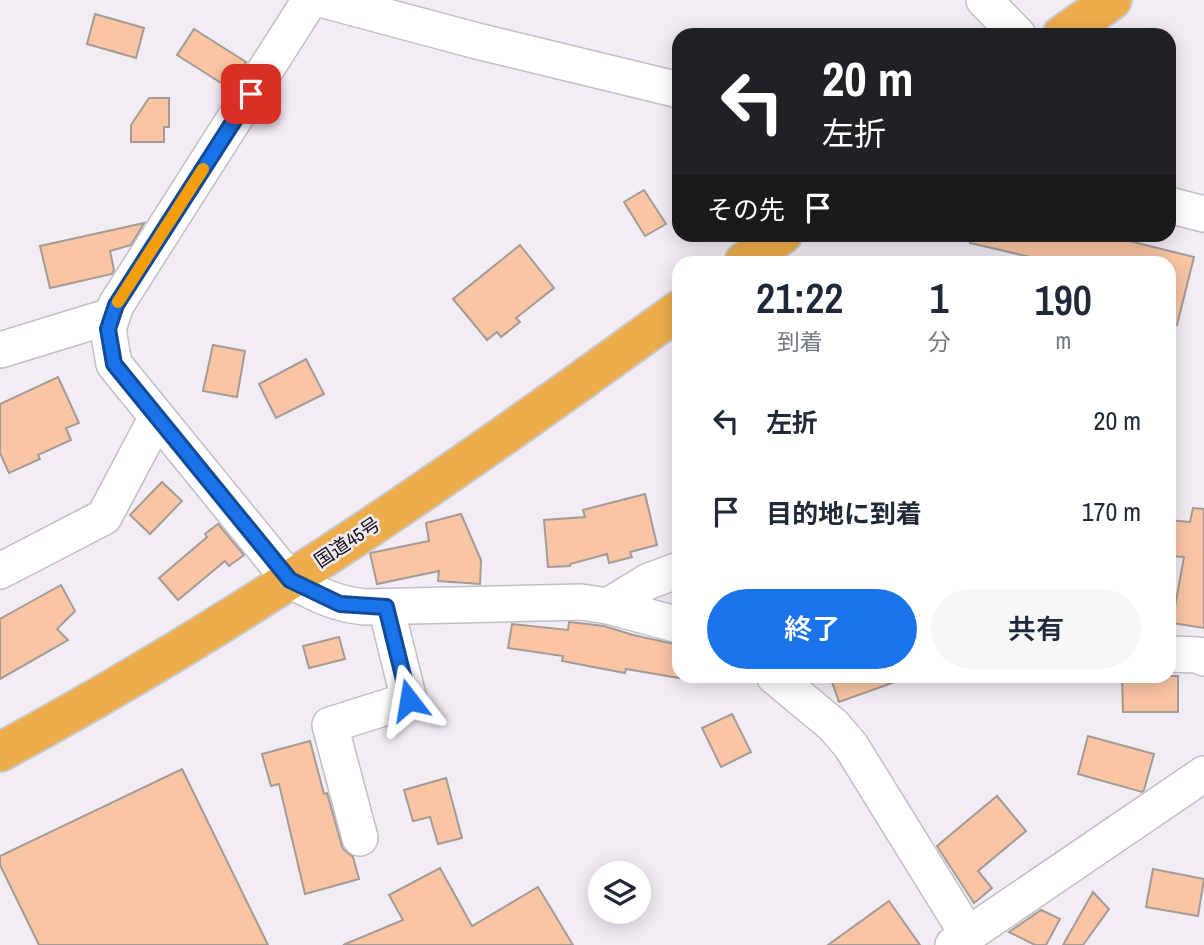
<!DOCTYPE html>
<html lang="ja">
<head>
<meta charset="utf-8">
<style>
	:root { --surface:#fff; --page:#f6f6f7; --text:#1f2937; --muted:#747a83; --accent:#1a73e8 }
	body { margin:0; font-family:"Archivo Narrow","Noto Sans JP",sans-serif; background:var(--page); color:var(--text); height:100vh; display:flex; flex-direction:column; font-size:26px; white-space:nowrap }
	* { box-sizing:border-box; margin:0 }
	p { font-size:23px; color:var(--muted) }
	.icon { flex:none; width:38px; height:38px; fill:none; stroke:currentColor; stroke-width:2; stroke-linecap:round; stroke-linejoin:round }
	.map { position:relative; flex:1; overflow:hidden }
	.side { position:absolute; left:672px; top:256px; width:504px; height:427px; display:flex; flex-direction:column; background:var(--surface); border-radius:21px; box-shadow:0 4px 18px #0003 }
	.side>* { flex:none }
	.banner { position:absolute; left:672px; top:28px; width:504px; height:214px; border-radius:21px; box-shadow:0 4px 18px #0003; background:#202124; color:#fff; overflow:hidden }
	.fabs { position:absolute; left:588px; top:861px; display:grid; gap:14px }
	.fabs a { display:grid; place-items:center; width:63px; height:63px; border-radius:50%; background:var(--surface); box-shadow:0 4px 18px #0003; font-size:35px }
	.pin { position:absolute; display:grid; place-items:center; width:60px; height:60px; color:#fff; margin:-30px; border-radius:14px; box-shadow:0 4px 10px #0006 }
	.me { position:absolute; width:77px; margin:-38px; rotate:346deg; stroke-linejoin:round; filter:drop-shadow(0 0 5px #0008) }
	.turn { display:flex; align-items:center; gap:24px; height:147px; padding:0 35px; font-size:32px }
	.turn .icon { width:91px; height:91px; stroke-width:2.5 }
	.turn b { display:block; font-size:49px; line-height:60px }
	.then { display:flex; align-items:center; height:66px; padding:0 35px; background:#0003; gap:14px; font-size:26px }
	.eta { display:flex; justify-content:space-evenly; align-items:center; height:119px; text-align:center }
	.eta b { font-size:42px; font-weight:600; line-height:49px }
	.button { display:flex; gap:14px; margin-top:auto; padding:14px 35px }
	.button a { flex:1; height:80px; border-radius:42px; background:var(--accent); color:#fff; font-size:28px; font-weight:600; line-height:80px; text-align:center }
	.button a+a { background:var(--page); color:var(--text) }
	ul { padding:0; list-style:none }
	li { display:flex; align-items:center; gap:21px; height:91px; padding:0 35px }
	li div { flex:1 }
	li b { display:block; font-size:26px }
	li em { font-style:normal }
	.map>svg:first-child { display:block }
	.building { fill:#fac5a5; stroke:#a49b95; stroke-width:2 }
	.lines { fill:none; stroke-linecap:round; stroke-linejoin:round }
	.minor-casing { stroke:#c3bdc6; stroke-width:38 }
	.highway-casing { stroke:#cbcacb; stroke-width:42 }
	.minor { stroke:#fff; stroke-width:35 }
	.highway { stroke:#edad4c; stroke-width:38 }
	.route-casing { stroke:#114b97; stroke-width:18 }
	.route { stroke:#1a73e8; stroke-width:12 }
	.slow { stroke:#f59e0b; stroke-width:12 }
	.labels { text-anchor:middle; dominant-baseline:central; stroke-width:5; stroke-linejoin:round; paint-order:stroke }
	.street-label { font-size:19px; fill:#110f12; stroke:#f2ecf5 }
</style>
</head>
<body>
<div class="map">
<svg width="1204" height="945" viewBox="0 0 1204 945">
	<rect width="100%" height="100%" fill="#f2ecf5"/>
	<g class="building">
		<polygon points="95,14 144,28 136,58 87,44"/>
		<polygon points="194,29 246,62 229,88 177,55"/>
		<polygon points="149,98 169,98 169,127 164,127 164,142 131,142 131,125"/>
		<polygon points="644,190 666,224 645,236 624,202"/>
		<polygon points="144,223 131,245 110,251 114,270 112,274 50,288 40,246"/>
		<polygon points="971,234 1101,234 1194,257 1177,325 1169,324 1169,262 1052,262 970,243"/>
		<polygon points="520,245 554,288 516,318 520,322 501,337 497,332 487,340 453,299"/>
		<polygon points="213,345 245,351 237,397 203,391"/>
		<polygon points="306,359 324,394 276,418 259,384"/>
		<polygon points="58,377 79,423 66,428 71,440 38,455 40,459 9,473 0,453 0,404"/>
		<polygon points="162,482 182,501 150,534 130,515"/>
		<polygon points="645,494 657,545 630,552 632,557 609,563 607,554 570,564 570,566 548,567 544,520 585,517 583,510"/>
		<polygon points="1193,508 1204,509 1204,628 1172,623 1184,557 1169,556 1169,520 1190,522"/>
		<polygon points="461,514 481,560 480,584 438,581 439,571 377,584 370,553 429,541 426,523"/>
		<polygon points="218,524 244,555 229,566 225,561 178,600 159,578 207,537 205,534"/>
		<polygon points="61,585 75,611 57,629 68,640 0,679 0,619"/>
		<polygon points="569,622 604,626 633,635 679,645 679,678 626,669 625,673 562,661 563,656 508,648 512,624 568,630"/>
		<polygon points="339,637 345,659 309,668 303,646"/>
		<polygon points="830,676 906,676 906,678 839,702"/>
		<polygon points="1122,676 1178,676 1178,712 1123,712"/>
		<polygon points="732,714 751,752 721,767 702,728"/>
		<polygon points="1088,736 1154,754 1144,790 1142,792 1078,774"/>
		<polygon points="310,741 324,794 327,793 341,843 343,849 353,857 359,879 305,894 279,784 271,786 262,754"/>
		<polygon points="182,769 268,945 39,945 0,865 0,856"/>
		<polygon points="446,778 462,838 438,844 430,817 413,821 404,790"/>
		<polygon points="997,796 1026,831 978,871 992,888 974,903 937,846"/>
		<polygon points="440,868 472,926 538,887 573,945 343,945 403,920 389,895"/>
		<polygon points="1153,869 1204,879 1198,916 1146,907"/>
		<polygon points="1093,892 1109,909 1083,945 1063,945"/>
		<polygon points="889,901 920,945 828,945"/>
		<polygon points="1041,910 1060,919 1046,945 1035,945 1009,932"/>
	</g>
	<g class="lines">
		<defs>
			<g id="minor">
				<path d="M310,0L116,305L108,329L114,364L290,580C316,594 335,604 365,607L581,602L608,606L679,625"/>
				<polyline points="324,0 477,41 679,90"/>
				<polyline points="984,0 1018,35"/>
				<polyline points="1169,205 1204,214"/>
				<polyline points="0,350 111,316"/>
				<polyline points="0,571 104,517 157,417"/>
				<polyline points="608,606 649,581 679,570"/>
				<polyline points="1169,654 1198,655 1204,658"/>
				<polyline points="774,676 833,725 851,746 968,935"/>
				<polyline points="360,838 330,725 409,700 386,607"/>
				<polyline points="953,945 1204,774"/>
			</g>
			<g id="highway">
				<polyline points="1062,35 1112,0"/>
				<polyline points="744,262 783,234"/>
				<path d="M0,752C238,624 461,469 679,310"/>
			</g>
		</defs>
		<use href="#minor" class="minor-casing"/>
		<use href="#highway" class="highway-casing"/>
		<use href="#minor" class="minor"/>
		<use href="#highway" class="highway"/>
	</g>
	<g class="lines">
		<defs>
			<polyline id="route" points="251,94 116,305 108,329 114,364 290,580 340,604 386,607 409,700"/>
		</defs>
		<use href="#route" class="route-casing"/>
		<use href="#route" class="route"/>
		<polyline class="slow" points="118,302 203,169"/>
	</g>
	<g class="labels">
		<g class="street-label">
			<text transform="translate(347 542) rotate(-34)">国道45号</text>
		</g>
	</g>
</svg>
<div class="fabs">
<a><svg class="icon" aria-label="layers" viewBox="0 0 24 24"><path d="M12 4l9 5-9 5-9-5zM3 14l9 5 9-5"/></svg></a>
</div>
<div class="pin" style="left:251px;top:94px;background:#d93025"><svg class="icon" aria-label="arrive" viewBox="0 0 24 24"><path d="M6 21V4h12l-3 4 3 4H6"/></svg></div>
<svg class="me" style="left:409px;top:700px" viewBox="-20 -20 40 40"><path d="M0-17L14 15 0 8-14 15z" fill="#1a73e8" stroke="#fff" stroke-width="4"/></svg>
<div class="banner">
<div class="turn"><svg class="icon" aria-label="left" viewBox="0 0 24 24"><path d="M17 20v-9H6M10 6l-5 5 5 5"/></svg><div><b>20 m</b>左折</div></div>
<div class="then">その先<svg class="icon" aria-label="arrive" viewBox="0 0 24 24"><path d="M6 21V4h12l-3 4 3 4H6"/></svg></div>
</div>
<section class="side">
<div class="eta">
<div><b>21:22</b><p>到着</p></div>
<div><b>1</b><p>分</p></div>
<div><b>190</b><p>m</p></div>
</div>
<ul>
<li><svg class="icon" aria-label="left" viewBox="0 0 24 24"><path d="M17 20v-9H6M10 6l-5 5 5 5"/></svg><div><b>左折</b></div><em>20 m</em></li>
<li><svg class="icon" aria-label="arrive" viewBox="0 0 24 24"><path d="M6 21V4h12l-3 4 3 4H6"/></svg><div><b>目的地に到着</b></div><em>170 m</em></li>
</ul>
<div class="button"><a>終了</a><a>共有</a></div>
</section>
</div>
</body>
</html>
